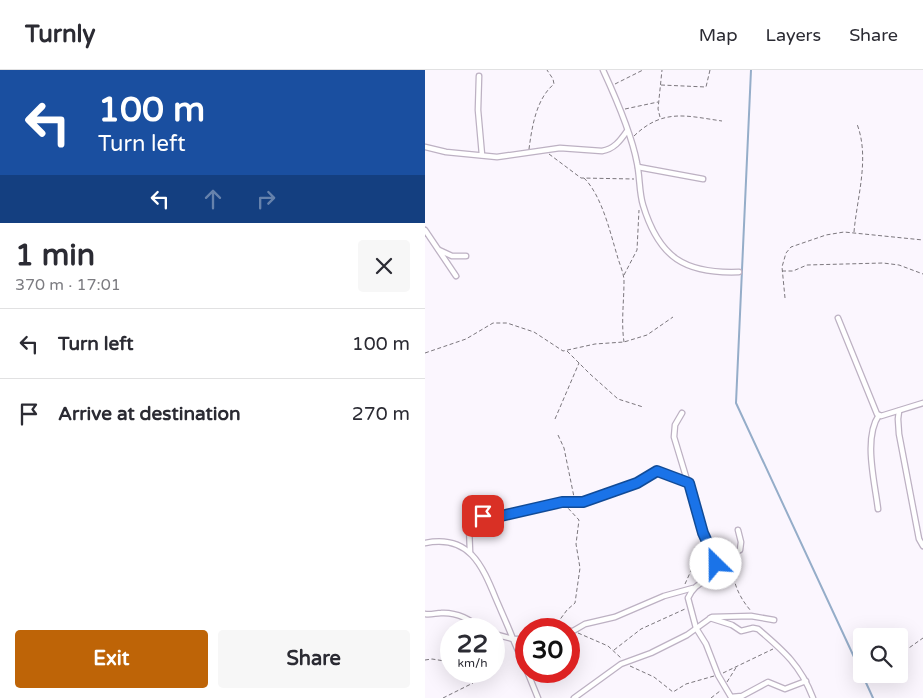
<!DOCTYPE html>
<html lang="en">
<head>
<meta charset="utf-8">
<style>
	:root { --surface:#fff; --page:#f7f7f7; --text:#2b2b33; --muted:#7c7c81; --line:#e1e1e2; --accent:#be6407 }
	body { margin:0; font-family:"Varela Round",sans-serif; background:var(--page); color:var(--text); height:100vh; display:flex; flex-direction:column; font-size:19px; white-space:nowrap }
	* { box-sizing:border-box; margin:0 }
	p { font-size:16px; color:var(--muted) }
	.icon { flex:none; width:28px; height:28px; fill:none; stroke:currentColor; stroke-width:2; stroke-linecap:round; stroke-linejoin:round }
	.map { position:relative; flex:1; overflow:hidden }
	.panel { display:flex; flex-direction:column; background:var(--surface); width:425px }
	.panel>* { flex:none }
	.guide { background:#1a4fa0; color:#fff; overflow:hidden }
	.controls { position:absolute; left:428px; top:558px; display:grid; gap:10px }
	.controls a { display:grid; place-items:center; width:55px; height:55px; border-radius:5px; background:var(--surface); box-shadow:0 5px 20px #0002; font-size:25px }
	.speed { position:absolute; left:15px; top:548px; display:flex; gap:10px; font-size:25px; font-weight:700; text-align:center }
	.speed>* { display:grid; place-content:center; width:65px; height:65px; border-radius:50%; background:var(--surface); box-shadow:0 5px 20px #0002; line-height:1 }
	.speed small { font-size:12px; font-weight:400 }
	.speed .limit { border:8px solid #d22; background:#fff; color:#111 }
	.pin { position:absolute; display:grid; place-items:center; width:42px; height:42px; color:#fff; margin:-21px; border-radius:10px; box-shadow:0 2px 8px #0006 }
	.me { position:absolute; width:55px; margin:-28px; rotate:337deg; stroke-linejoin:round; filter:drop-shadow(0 0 4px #0008) }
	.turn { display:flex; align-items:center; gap:18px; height:105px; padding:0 15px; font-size:22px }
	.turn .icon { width:65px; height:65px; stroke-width:2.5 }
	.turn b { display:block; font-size:35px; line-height:42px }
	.lanes { display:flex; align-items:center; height:48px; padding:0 15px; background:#0003; justify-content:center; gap:25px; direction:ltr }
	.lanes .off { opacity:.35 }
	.round { display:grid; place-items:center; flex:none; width:52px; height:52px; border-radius:5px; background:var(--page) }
	.headline { display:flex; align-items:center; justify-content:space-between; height:85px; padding:0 15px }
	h1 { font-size:30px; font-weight:700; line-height:38px }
	.button { display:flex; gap:10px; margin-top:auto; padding:10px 15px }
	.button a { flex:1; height:58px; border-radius:5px; background:var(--accent); color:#fff; font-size:20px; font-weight:700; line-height:58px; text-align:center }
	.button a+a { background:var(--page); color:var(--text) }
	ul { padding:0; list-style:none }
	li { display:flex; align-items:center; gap:15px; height:70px; padding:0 15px; border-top:1px solid var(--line) }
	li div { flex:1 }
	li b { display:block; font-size:19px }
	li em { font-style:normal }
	header { display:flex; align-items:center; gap:30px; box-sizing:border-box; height:70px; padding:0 25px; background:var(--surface); border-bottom:1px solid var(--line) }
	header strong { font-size:24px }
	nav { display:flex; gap:28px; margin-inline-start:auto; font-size:18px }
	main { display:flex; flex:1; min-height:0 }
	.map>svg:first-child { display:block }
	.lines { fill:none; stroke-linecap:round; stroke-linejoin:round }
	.stream { stroke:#95adc9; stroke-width:2 }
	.minor-casing { stroke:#bdb1c3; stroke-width:7 }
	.path { stroke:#7b777d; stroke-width:1; stroke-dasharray:4 2.5; stroke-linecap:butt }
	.minor { stroke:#fff; stroke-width:4.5 }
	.route-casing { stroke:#114b97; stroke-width:12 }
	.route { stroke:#1a73e8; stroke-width:9 }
</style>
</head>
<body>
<header>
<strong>Turnly</strong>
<nav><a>Map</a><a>Layers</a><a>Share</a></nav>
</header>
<main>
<section class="panel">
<div class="guide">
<div class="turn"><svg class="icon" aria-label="left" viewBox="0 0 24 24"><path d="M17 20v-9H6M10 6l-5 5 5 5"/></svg><div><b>100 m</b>Turn left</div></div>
<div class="lanes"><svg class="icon" aria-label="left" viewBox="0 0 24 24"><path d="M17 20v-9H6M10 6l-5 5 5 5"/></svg><svg class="icon off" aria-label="ahead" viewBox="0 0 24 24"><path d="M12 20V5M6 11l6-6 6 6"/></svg><svg class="icon off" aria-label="right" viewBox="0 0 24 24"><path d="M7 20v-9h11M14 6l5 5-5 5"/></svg></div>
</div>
<div class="headline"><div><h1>1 min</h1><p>370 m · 17:01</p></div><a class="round"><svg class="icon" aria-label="close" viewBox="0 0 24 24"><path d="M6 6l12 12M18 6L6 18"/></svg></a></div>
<ul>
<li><svg class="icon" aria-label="left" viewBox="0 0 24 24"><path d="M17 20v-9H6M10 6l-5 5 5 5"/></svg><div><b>Turn left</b></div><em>100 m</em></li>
<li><svg class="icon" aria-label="arrive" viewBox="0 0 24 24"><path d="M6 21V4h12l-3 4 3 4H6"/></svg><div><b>Arrive at destination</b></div><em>270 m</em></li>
</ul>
<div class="button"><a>Exit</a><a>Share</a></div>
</section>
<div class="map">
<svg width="498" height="628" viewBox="0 0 498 628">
	<rect width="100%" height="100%" fill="#fbf6fe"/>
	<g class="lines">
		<g class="stream">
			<polyline points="326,0 311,333 436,602"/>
			<polyline points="437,604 448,628"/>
		</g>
		<defs>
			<g id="minor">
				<path d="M178,0C190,26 207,66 212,93C215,107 214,122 218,135C234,188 260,204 314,202"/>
				<polyline points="54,6 53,40 57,85"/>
				<path d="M0,77L21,82L72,87L135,78L177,81C189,79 195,71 202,61"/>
				<polyline points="213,97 278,109"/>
				<polyline points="0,160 31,206"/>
				<polyline points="14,180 27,186 41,186"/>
				<polyline points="413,248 452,344 456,346 498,333"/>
				<polyline points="474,341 473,349 474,364 494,469 498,476"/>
				<polyline points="257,343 250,355 249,367 278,463 291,491"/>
				<path d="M453,439C450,413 438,368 454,345"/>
				<path d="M313,460L316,472L315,480L291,491V502C281,511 269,514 263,528L271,558L281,574L293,605L306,627L317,626L343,612L360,619L381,611"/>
				<path d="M0,473C44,464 57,495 71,529C77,543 83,556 88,569H101"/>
				<polyline points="45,482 44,456 53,447 76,446 137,432 158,432 212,413 232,401 264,413"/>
				<path d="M0,544C6,545 11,543 16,543C33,542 45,550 58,559"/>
				<path d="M285,548L307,555L316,561L328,558L333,559C359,581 376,596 388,628"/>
				<polyline points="144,561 148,561 160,554 190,547 239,526 268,518"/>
				<polyline points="69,564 88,569 101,599"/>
				<polyline points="102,601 113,628"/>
				<polyline points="149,628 196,594 226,583 262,565 287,547 326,546 349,550"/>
			</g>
		</defs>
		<use href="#minor" class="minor-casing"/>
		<g class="path">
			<polyline points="190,14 218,0"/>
			<polyline points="236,15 281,17 285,0"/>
			<polyline points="200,39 233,32"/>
			<polyline points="235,47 233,39 237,0"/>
			<path d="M209,66C238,38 262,46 297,51"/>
			<path d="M104,79C107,57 111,29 129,14L128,9L122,0"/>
			<polyline points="124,84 156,108 209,109"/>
			<path d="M159,108C177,126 185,162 192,185C194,193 199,203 199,211C199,232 196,252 199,272"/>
			<path d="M429,162C432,127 445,88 432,54"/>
			<polyline points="357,201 368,201 382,195 458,193 474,195 498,204"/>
			<polyline points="199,205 212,180 214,140"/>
			<polyline points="360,228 357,197 361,183 366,177 401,165 419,162 498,170"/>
			<polyline points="142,281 165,304 193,329 218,337"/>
			<polyline points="0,283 41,269 68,253 82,253 109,262 138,281 170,274 199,272 222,265 248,247"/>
			<polyline points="130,349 154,293"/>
			<polyline points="133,365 139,378 149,427"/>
			<path d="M309,488C305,508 313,526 326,541"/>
			<polyline points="260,514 278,474"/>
			<polyline points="128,559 142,540 150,533 155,498 151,474 154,450 142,437"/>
			<polyline points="153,563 183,576 196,588"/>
			<polyline points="69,575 77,572"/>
			<polyline points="189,580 216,559 260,539"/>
			<polyline points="474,585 498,568"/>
			<polyline points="0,590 7,589 26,592"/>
			<polyline points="205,596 229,607 248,622 261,614 289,606"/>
			<polyline points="298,603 348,579"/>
			<polyline points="302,612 312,596"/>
			<polyline points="18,628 48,613"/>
			<polyline points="286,628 295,621"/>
		</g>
		<use href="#minor" class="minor"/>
	</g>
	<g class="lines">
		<defs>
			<polyline id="route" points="58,446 76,446 137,432 158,432 212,413 232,401 264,413 278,463 291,491 291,494"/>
		</defs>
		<use href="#route" class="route-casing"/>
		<use href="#route" class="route"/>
	</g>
</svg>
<div class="controls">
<a><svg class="icon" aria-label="search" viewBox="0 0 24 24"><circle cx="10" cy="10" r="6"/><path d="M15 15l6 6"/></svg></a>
</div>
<div class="speed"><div>22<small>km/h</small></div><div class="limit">30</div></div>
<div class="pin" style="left:58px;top:446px;background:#d93025"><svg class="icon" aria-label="arrive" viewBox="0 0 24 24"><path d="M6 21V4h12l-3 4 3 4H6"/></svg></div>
<svg class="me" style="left:291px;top:494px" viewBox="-20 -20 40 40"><circle r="19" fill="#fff"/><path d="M0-13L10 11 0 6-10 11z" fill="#1a73e8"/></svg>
</div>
</main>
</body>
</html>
